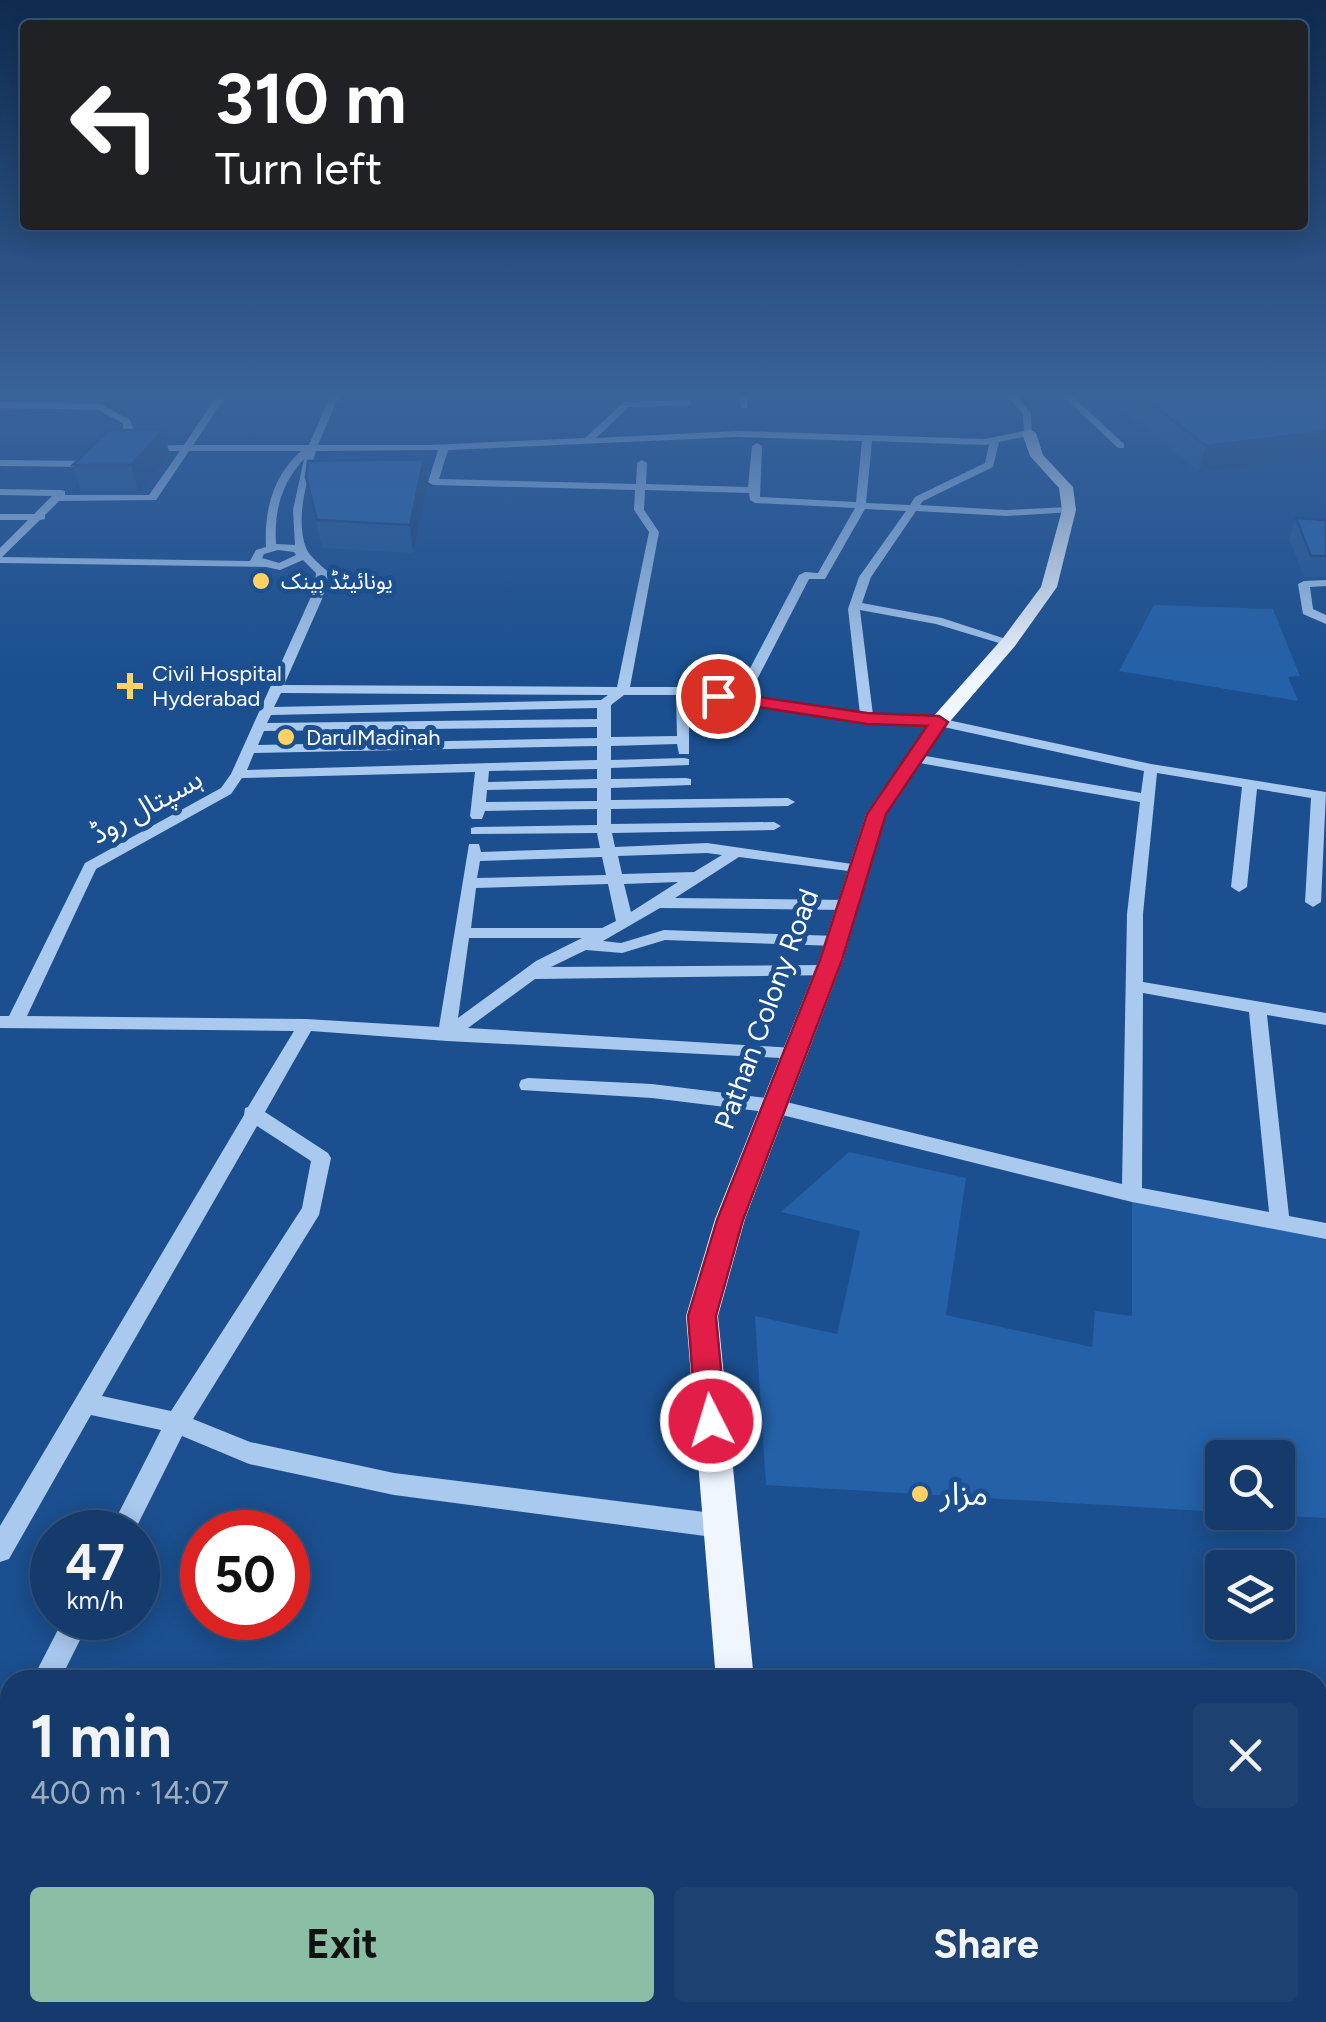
<!DOCTYPE html>
<html lang="en">
<head>
<meta charset="utf-8">
<style>
	:root { --surface:#143b6b; --page:#1d4271; --text:#f1f3f6; --muted:#9dadc1; --line:#33557e; --accent:#8abfa5 }
	body { margin:0; font-family:Figtree,"Noto Sans Arabic",sans-serif; background:var(--page); color:var(--text); height:100vh; display:flex; flex-direction:column; font-size:38px; white-space:nowrap }
	* { box-sizing:border-box; margin:0 }
	p { font-size:32px; color:var(--muted) }
	.icon { flex:none; width:55px; height:55px; fill:none; stroke:currentColor; stroke-width:2; stroke-linecap:round; stroke-linejoin:round }
	.map { position:relative; flex:1; overflow:hidden }
	.details { position:absolute; left:0px; top:1670px; width:1328px; height:352px; display:flex; flex-direction:column; background:var(--surface); border-radius:30px 30px 0 0; box-shadow:0 5px 25px #0003,0 0 0 2px var(--line) }
	.details>* { flex:none }
	.hud { position:absolute; left:20px; top:20px; width:1288px; height:210px; border-radius:10px; box-shadow:0 5px 25px #0003,0 0 0 2px var(--line); background:#202124; color:#fff; overflow:hidden }
	.fabs { position:absolute; left:1205px; top:1440px; display:grid; gap:20px }
	.fabs a { display:grid; place-items:center; width:90px; height:90px; border-radius:10px; background:var(--surface); box-shadow:0 5px 25px #0003,0 0 0 2px var(--line); font-size:50px }
	.speed { position:absolute; left:30px; top:1510px; display:flex; gap:20px; font-size:50px; font-weight:700; text-align:center }
	.speed>* { display:grid; place-content:center; width:130px; height:130px; border-radius:50%; background:var(--surface); box-shadow:0 5px 25px #0003,0 0 0 2px var(--line); line-height:1 }
	.speed small { font-size:25px; font-weight:400 }
	.speed .limit { border:15px solid #d22; background:#fff; color:#111 }
	.pin { position:absolute; display:grid; place-items:center; width:85px; height:85px; color:#fff; margin:-42px; border:5px solid #fff; border-radius:50%; box-shadow:0 2px 10px #0007 }
	.me { position:absolute; width:110px; margin:-55px; rotate:355deg; stroke-linejoin:round; filter:drop-shadow(0 0 8px #0008) }
	.turn { display:flex; align-items:center; gap:35px; height:210px; padding:0 30px; font-size:45px }
	.turn .icon { width:130px; height:130px; stroke-width:2.5 }
	.turn b { display:block; font-size:70px; line-height:85px }
	.round { display:grid; place-items:center; flex:none; width:105px; height:105px; border-radius:10px; background:var(--page) }
	.summary { display:flex; align-items:center; justify-content:space-between; height:170px; padding:0 30px }
	h1 { font-size:60px; font-weight:700; line-height:75px }
	.cta { display:flex; gap:20px; margin-top:auto; padding:20px 30px }
	.cta a { flex:1; height:115px; border-radius:10px; background:var(--accent); color:#111; font-size:40px; font-weight:700; line-height:115px; text-align:center }
	.cta a+a { background:var(--page); color:var(--text) }
	.map>svg:first-child { display:block }
	.green { fill:#2461a8 }
	.lines { fill:none; stroke-linecap:round; stroke-linejoin:round }
	.minor { fill:#a9c9ee; fill-rule:evenodd }
	.major { fill:#f0f6ff; fill-rule:evenodd }
	.wall { fill:#245895 }
	.shaded-wall { fill:#1d4779 }
	.building { fill:#2a66ad; stroke:#1d4779; stroke-width:2.5 }
	.route { fill:#e11d48; stroke:#92132f; stroke-width:2.5 }
	.poi-dot { fill:#ffd166; stroke:#1b4f8f; stroke-width:4 }
	.labels { text-anchor:middle; dominant-baseline:central; stroke-width:10; stroke-linejoin:round; paint-order:stroke }
	.far-poi-label { font-size:22px; fill:#fff; stroke:#1b4f8f; text-anchor:start }
	.street-label { font-size:28px; fill:#fff; stroke:#1b4f8f }
	.near-poi-label { font-size:32px; fill:#fff; stroke:#1b4f8f; text-anchor:start }
</style>
</head>
<body>
<div class="map">
<svg width="1326" height="2022" viewBox="0 0 1326 2022">
	<rect width="100%" height="100%" fill="#1b4f8f"/>
	<g class="green">
		<polygon points="1154,605 1273,609 1300,676 1288,677 1298,701 1119,671"/>
		<polygon points="849,1152 966,1178 946,1315 1092,1347 1095,1311 1132,1316 1132,1194 1326,1231 1326,1518 1233,1513 1278,1512 1278,1458 1222,1458 1222,1512 766,1485 755,1316 837,1334 860,1231 781,1212"/>
	</g>
	<g class="lines">
		<g class="minor">
			<path d="M217,396H226L193,445H309L330,396H339L318,445H429L585,438L624,402L689,400L692,405L629,407L596,438L737,431L985,439L1024,431L1023,414L1007,396H1016L1031,413L1032,435L999,442L993,467L923,501L920,505L1006,510L1069,507L1073,508V512L1006,516L916,511L871,577L862,603L942,618L1015,642L1009,646L936,624L860,610L873,715L939,718L1151,764L1326,792L1321,902L1313,907L1305,902L1311,798L1257,789L1247,887L1239,892L1231,887L1242,787L1157,773L1143,914V982L1326,1013V1025L1267,1015L1289,1216L1326,1223V1239L1132,1202L774,1113L652,1098L521,1090L519,1085L521,1080L528,1078L652,1084L774,1099L1122,1184L1127,914L1140,802L914,762L907,758L914,754L1141,793L1144,771L939,726L867,723L689,696V754H679L677,744L611,746V760L684,758L689,759V765L611,768V779L686,778L691,779V785L611,788V800L788,798L795,802L788,806L611,809V824L774,822L781,826L774,830L612,833L615,847L707,843L859,865L864,867L867,870L864,873L739,857L675,898L848,900L856,905L848,910L660,908L603,941L621,943L664,930L837,936L845,941L837,946L665,940L622,953L586,950L551,967L827,965L835,971L833,975L535,979L468,1028L794,1048L803,1054L800,1059L447,1041L311,1031L265,1112L328,1153L331,1158L319,1215L193,1419L250,1442L394,1473L720,1514L729,1517L732,1526L729,1535L720,1538L394,1495L249,1464L182,1436L134,1532H109L161,1430L91,1415L9,1559L0,1562V1526L244,1115L245,1108L248,1107L294,1031L0,1028V1016H9L85,863L221,788L231,774L314,590L316,573L303,560L280,570L266,567L0,563V548L28,520H0V514H34L52,496L0,495V489L61,490L65,491V495H149L180,451H145L140,448L142,446L184,445ZM737,437L862,441L856,502L760,497L762,446L757,443L752,446L748,487L646,484L647,463L642,460L637,463L636,484L439,479L448,450ZM872,441L985,445L989,444L985,463L915,497L910,505L866,503ZM438,450L428,482L433,485L635,490L634,510L649,532L617,687L284,685L326,590L328,572C321,565 309,556 306,548C295,518 307,480 316,451ZM189,451H301C273,476 264,510 266,547L256,550L250,561L2,557L40,520L45,519V515L59,501L156,500ZM304,459L293,510L295,545L276,544C274,512 281,483 304,459ZM645,490L749,493L750,500L755,503L855,508L818,573L805,572L799,575L736,695L682,687H630L659,532L644,510ZM865,509L906,511L859,577L848,609L860,714L748,697L809,579H825ZM278,550L294,552L296,555L279,563L262,558L264,554ZM281,693L608,695L601,700L274,707ZM624,695H676L677,736L611,737V705ZM597,708V719L267,723L271,715ZM597,727V738L258,745L264,731ZM597,746V760L247,770L254,753ZM597,769V779L488,782L489,771ZM475,772L470,816L472,819H482L485,811L597,809V825L476,827L471,828V834L597,833L600,848L481,852L479,844H469L439,1027L306,1019L27,1016L96,869L231,794L242,778ZM597,788V801L486,802L487,790ZM707,853L722,855L694,872L622,874L618,856ZM602,857L606,875L477,878L480,861ZM678,882L631,912L624,884ZM608,884L616,921L602,928H471L476,888ZM469,938H582L536,961L458,1018ZM1143,993L1249,1012L1269,1212L1142,1188ZM257,1126L311,1161L302,1208L171,1411L102,1396Z"/>
			<polygon points="739,396 747,396 747,408 741,408"/>
			<polygon points="1063,396 1072,396 1124,444 1124,448 1118,448"/>
			<polygon points="0,402 100,404 130,420 133,428 113,448 108,445 123,428 123,423 98,410 0,408"/>
			<polygon points="0,460 94,461 99,464 94,467 0,466"/>
			<polygon points="1326,580 1326,586 1310,587 1313,609 1326,615 1326,624 1303,614 1298,584 1304,581"/>
			<polygon points="64,1618 91,1618 60,1680 32,1680"/>
			<polygon points="10,1737 10,1781 0,1785 0,1741"/>
			<polygon points="0,1917 10,1919 10,1949 0,1947"/>
			<polygon points="10,1972 10,2012 15,2012 11,2020 0,2022 0,1976"/>
			<polygon points="299,2012 364,2012 368,2022 303,2022"/>
		</g>
		<g class="major">
			<polygon points="1029,429 1036,433 1043,455 1073,487 1076,510 1057,587 1015,646 946,726 886,814 843,960 745,1219 718,1316 754,1680 716,1680 686,1316 715,1219 819,960 866,814 932,718 1003,638 1041,587 1062,510 1059,488 1030,456 1022,433"/>
			<polygon points="685,2012 731,2012 730,2022 684,2022"/>
		</g>
	</g>
	<g class="wall">
		<polygon points="1106,396 1313,396 1199,472"/>
		<polygon points="163,430 170,456 138,491 81,491 73,465"/>
		<polygon points="306,477 427,486 413,553 322,548"/>
		<polygon points="1296,518 1326,520 1326,577 1304,577 1289,539"/>
	</g>
	<g class="shaded-wall">
		<polygon points="163,430 170,456 138,491 131,465"/>
		<polygon points="1326,431 1326,456 1199,472 1206,446"/>
		<polygon points="424,459 427,486 413,553 410,525"/>
	</g>
	<g class="building">
		<polygon points="1142,396 1313,396 1326,401 1326,431 1206,446"/>
		<polygon points="109,430 163,430 131,465 73,465"/>
		<polygon points="424,459 410,525 317,520 306,477 308,461"/>
		<polygon points="1296,518 1326,520 1326,556 1311,556"/>
	</g>
	<linearGradient id="sky" x2="0" y2="1"><stop stop-color="#0f2b4f"/><stop offset="0.58" stop-color="#39639b"/><stop offset="1" stop-color="#39639b" stop-opacity="0"/></linearGradient>
	<rect width="1326" height="679" fill="url(#sky)"/>
	<polygon class="route" points="718,691 867,713 939,716 948,722 886,814 842,960 743,1220 716,1316 726,1421 722,1431 711,1435 701,1431 696,1421 688,1316 717,1220 820,960 867,814 927,726 867,724 713,700 710,696"/>
	<g class="poi-dot">
		<circle cx="261" cy="581" r="10"/>
		<path d="M125 671h10v10h10v10h-10v10h-10v-10h-10v-10h10z"/>
		<circle cx="286" cy="737" r="10"/>
		<circle cx="920" cy="1494" r="10"/>
	</g>
	<g class="labels">
		<g class="far-poi-label">
			<text x="281" y="581">یونائیٹڈ بینک</text>
			<text x="152" y="673">Civil Hospital<tspan x="152" dy="25">Hyderabad</tspan></text>
			<text x="306" y="737">DarulMadinah</text>
		</g>
		<g class="street-label">
			<text transform="translate(146 806) rotate(-29)">ہسپتال روڈ</text>
			<text transform="translate(766 1009) rotate(-70)">Pathan Colony Road</text>
		</g>
		<g class="near-poi-label">
			<text x="940" y="1494">مزار</text>
		</g>
	</g>
</svg>
<div class="fabs">
<a><svg class="icon" aria-label="search" viewBox="0 0 24 24"><circle cx="10" cy="10" r="6"/><path d="M15 15l6 6"/></svg></a>
<a><svg class="icon" aria-label="layers" viewBox="0 0 24 24"><path d="M12 4l9 5-9 5-9-5zM3 14l9 5 9-5"/></svg></a>
</div>
<div class="speed"><div>47<small>km/h</small></div><div class="limit">50</div></div>
<div class="pin" style="left:718px;top:696px;background:#d93025"><svg class="icon" aria-label="arrive" viewBox="0 0 24 24"><path d="M6 21V4h12l-3 4 3 4H6"/></svg></div>
<svg class="me" style="left:711px;top:1421px" viewBox="-20 -20 40 40"><circle r="17" fill="#e11d48" stroke="#fff" stroke-width="3"/><path d="M0-11L8 9 0 5-8 9z" fill="#fff"/></svg>
<div class="hud">
<div class="turn"><svg class="icon" aria-label="left" viewBox="0 0 24 24"><path d="M17 20v-9H6M10 6l-5 5 5 5"/></svg><div><b>310 m</b>Turn left</div></div>
</div>
<section class="details">
<div class="summary"><div><h1>1 min</h1><p>400 m · 14:07</p></div><a class="round"><svg class="icon" aria-label="close" viewBox="0 0 24 24"><path d="M6 6l12 12M18 6L6 18"/></svg></a></div>
<div class="cta"><a>Exit</a><a>Share</a></div>
</section>
</div>
</body>
</html>
